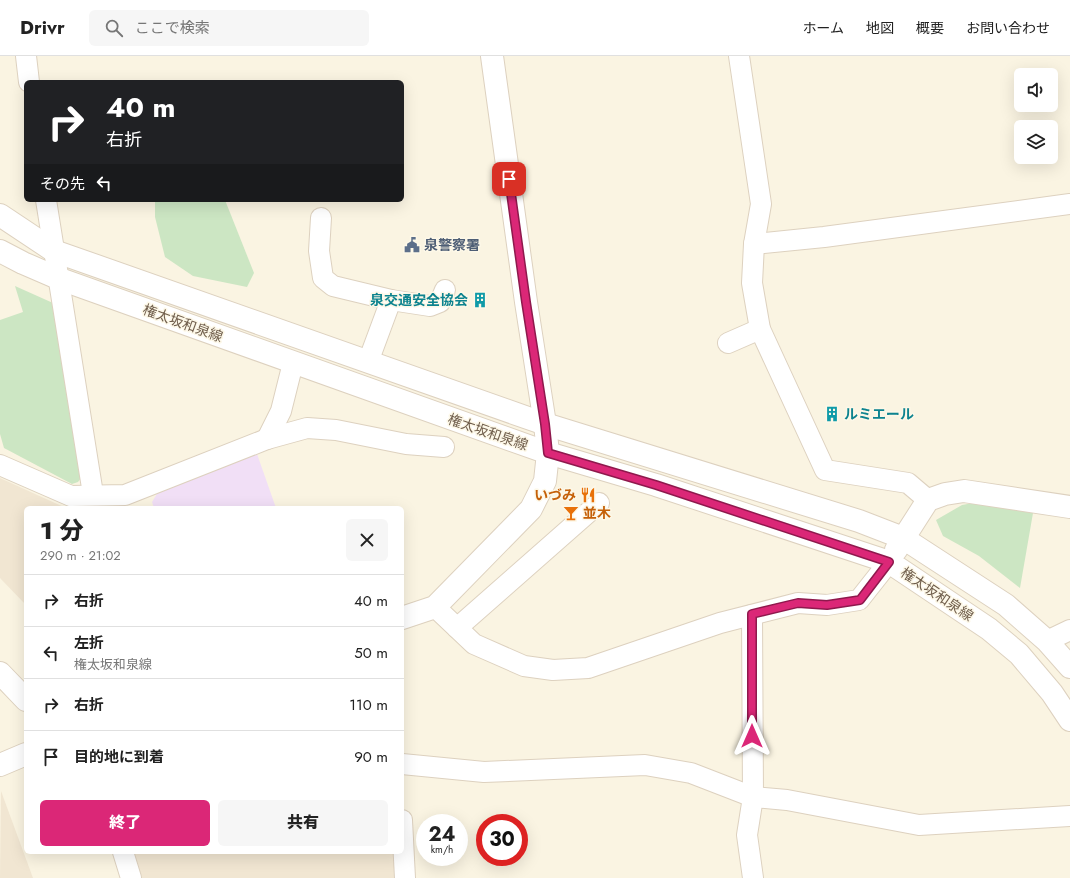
<!DOCTYPE html>
<html lang="ja">
<head>
<meta charset="utf-8">
<style>
	:root { --surface:#fff; --page:#f6f6f6; --text:#222; --muted:#767676; --line:#e0e0e0; --accent:#db2777 }
	body { margin:0; font-family:Jost,"Noto Sans JP",sans-serif; background:var(--page); color:var(--text); height:100vh; display:flex; flex-direction:column; font-size:15px; white-space:nowrap }
	* { box-sizing:border-box; margin:0 }
	p { font-size:13px; color:var(--muted) }
	.icon { flex:none; width:22px; height:22px; fill:none; stroke:currentColor; stroke-width:2; stroke-linecap:round; stroke-linejoin:round }
	.map { position:relative; flex:1; overflow:hidden }
	.details { position:absolute; left:24px; top:450px; width:380px; height:348px; display:flex; flex-direction:column; background:var(--surface); border-radius:6px; box-shadow:0 4px 16px #0002 }
	.details>* { flex:none }
	.guide { position:absolute; left:24px; top:24px; width:380px; height:122px; border-radius:6px; box-shadow:0 4px 16px #0002; background:#202124; color:#fff; overflow:hidden }
	.tools { position:absolute; left:1014px; top:12px; display:grid; gap:8px }
	.tools a { display:grid; place-items:center; width:44px; height:44px; border-radius:6px; background:var(--surface); box-shadow:0 4px 16px #0002; font-size:20px }
	.speed { position:absolute; left:416px; top:758px; display:flex; gap:8px; font-size:20px; font-weight:700; text-align:center }
	.speed>* { display:grid; place-content:center; width:52px; height:52px; border-radius:50%; background:var(--surface); box-shadow:0 4px 16px #0002; line-height:1 }
	.speed small { font-size:10px; font-weight:400 }
	.speed .limit { border:6px solid #d22; background:#fff; color:#111 }
	.pin { position:absolute; display:grid; place-items:center; width:34px; height:34px; color:#fff; margin:-17px; border-radius:8px; box-shadow:0 2px 6px #0006 }
	.me { position:absolute; width:44px; margin:-22px; rotate:0deg; stroke-linejoin:round; filter:drop-shadow(0 0 3px #0008) }
	.turn { display:flex; align-items:center; gap:14px; height:84px; padding:0 16px; font-size:18px }
	.turn .icon { width:52px; height:52px; stroke-width:2.5 }
	.turn b { display:block; font-size:28px; line-height:34px }
	.then { display:flex; align-items:center; height:38px; padding:0 16px; background:#0003; gap:8px; font-size:15px }
	.round { display:grid; place-items:center; flex:none; width:42px; height:42px; border-radius:6px; background:var(--page) }
	.head { display:flex; align-items:center; justify-content:space-between; height:68px; padding:0 16px }
	h1 { font-size:24px; font-weight:800; line-height:30px }
	.cta { display:flex; gap:8px; margin-top:auto; padding:8px 16px }
	.cta a { flex:1; height:46px; border-radius:6px; background:var(--accent); color:#fff; font-size:16px; font-weight:800; line-height:46px; text-align:center }
	.cta a+a { background:var(--page); color:var(--text) }
	ul { padding:0; list-style:none }
	li { display:flex; align-items:center; gap:12px; height:52px; padding:0 16px; border-top:1px solid var(--line) }
	li div { flex:1 }
	li b { display:block; font-size:15px }
	li em { font-style:normal }
	header { display:flex; align-items:center; gap:24px; box-sizing:border-box; height:56px; padding:0 20px; background:var(--surface); border-bottom:1px solid var(--line) }
	header strong { font-size:19px }
	nav { display:flex; gap:22px; margin-inline-start:auto; font-size:14px }
	.search { width:280px; height:36px; background:var(--page); display:flex; align-items:center; gap:10px; box-sizing:border-box; padding:0 14px; border-radius:6px; color:var(--muted); font-size:15px }
	.map>svg:first-child { display:block }
	.residential { fill:#f1e6d2 }
	.education { fill:#f1dff6 }
	.green { fill:#cce6c3 }
	.lines { fill:none; stroke-linecap:round; stroke-linejoin:round }
	.minor-casing { stroke:#ddd1bf; stroke-width:22 }
	.tertiary-casing { stroke:#ddd1bf; stroke-width:24 }
	.minor { stroke:#fff; stroke-width:20 }
	.tertiary { stroke:#fff; stroke-width:22 }
	.route-casing { stroke:#8e194d; stroke-width:10 }
	.route { stroke:#db2777; stroke-width:7 }
	.labels { text-anchor:middle; dominant-baseline:central; stroke-width:3; stroke-linejoin:round; paint-order:stroke }
	.service-label { font-size:14px; font-weight:bold; fill:#4e5e75; stroke:#fdf8e8; text-anchor:start }
	.culture-label { font-size:14px; font-weight:bold; fill:#0d838f; stroke:#fdf8e8; text-anchor:end }
	.street-label { font-size:14px; fill:#6f5d4b; stroke:#fdf8e8 }
	.food-label { font-size:14px; font-weight:bold; fill:#c56008; stroke:#fdf8e8; text-anchor:end }
</style>
</head>
<body>
<header>
<strong>Drivr</strong>
<div class="search"><svg class="icon" aria-label="search" viewBox="0 0 24 24"><circle cx="10" cy="10" r="6"/><path d="M15 15l6 6"/></svg>ここで検索</div>
<nav><a>ホーム</a><a>地図</a><a>概要</a><a>お問い合わせ</a></nav>
</header>
<div class="map">
<svg width="1070" height="822" viewBox="0 0 1070 822">
	<rect width="100%" height="100%" fill="#faf4e2"/>
	<g class="residential">
		<polygon points="0,422 66,452 26,452 26,549 0,522"/>
		<polygon points="1,735 33,822 0,822"/>
		<polygon points="134,796 396,796 397,822 142,822"/>
	</g>
	<polygon class="education" points="256,395 276,452 154,452 152,446 158,436"/>
	<g class="green">
		<polygon points="155,144 225,144 254,217 247,231 193,220 165,201 155,161"/>
		<polygon points="15,230 53,247 81,422 78,426 72,428 4,392 0,378 0,264 23,256"/>
		<polygon points="973,447 1033,457 1020,532 979,500 943,480 936,464 962,449"/>
	</g>
	<g class="lines">
		<defs>
			<g id="minor">
				<polyline points="26,0 29,26"/>
				<polyline points="739,0 761,148 754,188 752,227 760,273 825,414 908,427 928,444"/>
				<polyline points="46,144 93,438"/>
				<polyline points="321,162 319,195 323,222 333,230 391,244"/>
				<polyline points="754,188 824,181 1070,148"/>
				<polyline points="728,287 760,273"/>
				<polyline points="368,306 391,244 430,250 440,246 445,234"/>
				<polyline points="267,383 281,355 293,307"/>
				<polyline points="0,409 71,440 125,439 267,383 307,372 336,374 406,388 444,391"/>
				<polyline points="435,551 474,588 524,610 553,614 588,612 720,567 798,547 827,549 859,544 889,506"/>
				<polyline points="752,559 753,741 747,779 753,822"/>
				<polyline points="457,572 599,447"/>
				<polyline points="1047,585 1070,574"/>
				<polyline points="402,708 484,716 645,709 691,717 753,741 787,744 919,769 1070,760"/>
				<polyline points="402,764 405,822"/>
				<polyline points="123,796 131,822"/>
			</g>
			<g id="tertiary">
				<polyline points="0,159 54,195 545,368 859,465 903,482 1006,549 1047,585 1070,611"/>
				<polyline points="0,195 23,207 60,223 548,397 656,429 889,506 989,573 1019,598 1052,637 1070,664"/>
				<polyline points="896,494 928,444 945,438 964,435 1070,451"/>
				<polyline points="402,562 435,551 531,453 545,425 548,397 545,368 526,246 492,0"/>
				<polyline points="0,617 26,644"/>
				<polyline points="0,709 26,698"/>
			</g>
		</defs>
		<use href="#minor" class="minor-casing"/>
		<use href="#tertiary" class="tertiary-casing"/>
		<use href="#minor" class="minor"/>
		<use href="#tertiary" class="tertiary"/>
	</g>
	<g class="lines">
		<defs>
			<polyline id="route" points="509,123 526,246 545,368 548,397 656,429 889,506 860,544 827,549 798,547 752,558 752,680"/>
		</defs>
		<use href="#route" class="route-casing"/>
		<use href="#route" class="route"/>
	</g>
	<defs>
		<symbol id="civic-bare" viewBox="-9 -9 18 18"><path d="M-.6-6.5H3V-4.5H.6V-3L4-1V1h2V6H-6V1h2V-1L-.6-3ZM-1.2 2.5V6h2.4V2.5Z" fill="#5c6f8a" stroke="#fdf8e8" stroke-width="2.5" paint-order="stroke"/></symbol>
		<symbol id="building-bare" viewBox="-9 -9 18 18"><path d="M-4-6H4V6H1V3H-1V6H-4ZM-2.5-4.3h1.7v1.8h-1.7ZM.8-4.3h1.7v1.8H.8ZM-2.5-1h1.7V.8h-1.7ZM.8-1h1.7V.8H.8Z" fill="#0f9aa8" stroke="#fdf8e8" stroke-width="2.5" paint-order="stroke"/></symbol>
		<symbol id="restaurant-bare" viewBox="-9 -9 18 18"><path d="M-5-6h1v4h1v-4h1v4h1v-4h1v5L-1.5 .5V6h-2V.5L-5-1ZM5-6V6H3V1.5H1.5Q1.5-4 5-6Z" fill="#e8710a" stroke="#fdf8e8" stroke-width="2.5" paint-order="stroke"/></symbol>
		<symbol id="bar-bare" viewBox="-9 -9 18 18"><path d="M-6-5H6L.8 .8V4.5H3.5V6h-7V4.5H-.8V.8Z" fill="#e8710a" stroke="#fdf8e8" stroke-width="2.5" paint-order="stroke"/></symbol>
	</defs>
	<g fill-rule="evenodd">
		<use href="#civic-bare" x="401" y="178" width="22" height="22"/>
		<use href="#building-bare" x="469" y="233" width="22" height="22"/>
		<use href="#building-bare" x="821" y="347" width="22" height="22"/>
		<use href="#restaurant-bare" x="577" y="428" width="22" height="22"/>
		<use href="#bar-bare" x="560" y="446" width="22" height="22"/>
	</g>
	<g class="labels">
		<g class="service-label">
			<text x="424" y="189">泉警察署</text>
		</g>
		<g class="culture-label">
			<text x="468" y="244">泉交通安全協会</text>
			<text x="844" y="358" text-anchor="start">ルミエール</text>
		</g>
		<g class="street-label">
			<text transform="translate(183 267) rotate(20)">権太坂和泉線</text>
			<text transform="translate(488 376) rotate(19)">権太坂和泉線</text>
			<text transform="translate(937 538) rotate(34)">権太坂和泉線</text>
		</g>
		<g class="food-label">
			<text x="576" y="439">いづみ</text>
			<text x="583" y="457" text-anchor="start">並木</text>
		</g>
	</g>
</svg>
<div class="tools">
<a><svg class="icon" aria-label="sound" viewBox="0 0 24 24"><path d="M4 9h4l5-4v14l-5-4H4zM17 9q2 3 0 6"/></svg></a>
<a><svg class="icon" aria-label="layers" viewBox="0 0 24 24"><path d="M12 4l9 5-9 5-9-5zM3 14l9 5 9-5"/></svg></a>
</div>
<div class="speed"><div>24<small>km/h</small></div><div class="limit">30</div></div>
<div class="pin" style="left:509px;top:123px;background:#d93025"><svg class="icon" aria-label="arrive" viewBox="0 0 24 24"><path d="M6 21V4h12l-3 4 3 4H6"/></svg></div>
<svg class="me" style="left:752px;top:680px" viewBox="-20 -20 40 40"><path d="M0-17L14 15 0 8-14 15z" fill="#db2777" stroke="#fff" stroke-width="4"/></svg>
<div class="guide">
<div class="turn"><svg class="icon" aria-label="right" viewBox="0 0 24 24"><path d="M7 20v-9h11M14 6l5 5-5 5"/></svg><div><b>40 m</b>右折</div></div>
<div class="then">その先<svg class="icon" aria-label="left" viewBox="0 0 24 24"><path d="M17 20v-9H6M10 6l-5 5 5 5"/></svg></div>
</div>
<section class="details">
<div class="head"><div><h1>1 分</h1><p>290 m · 21:02</p></div><a class="round"><svg class="icon" aria-label="close" viewBox="0 0 24 24"><path d="M6 6l12 12M18 6L6 18"/></svg></a></div>
<ul>
<li><svg class="icon" aria-label="right" viewBox="0 0 24 24"><path d="M7 20v-9h11M14 6l5 5-5 5"/></svg><div><b>右折</b></div><em>40 m</em></li>
<li><svg class="icon" aria-label="left" viewBox="0 0 24 24"><path d="M17 20v-9H6M10 6l-5 5 5 5"/></svg><div><b>左折</b><p>権太坂和泉線</p></div><em>50 m</em></li>
<li><svg class="icon" aria-label="right" viewBox="0 0 24 24"><path d="M7 20v-9h11M14 6l5 5-5 5"/></svg><div><b>右折</b></div><em>110 m</em></li>
<li><svg class="icon" aria-label="arrive" viewBox="0 0 24 24"><path d="M6 21V4h12l-3 4 3 4H6"/></svg><div><b>目的地に到着</b></div><em>90 m</em></li>
</ul>
<div class="cta"><a>終了</a><a>共有</a></div>
</section>
</div>
</body>
</html>
